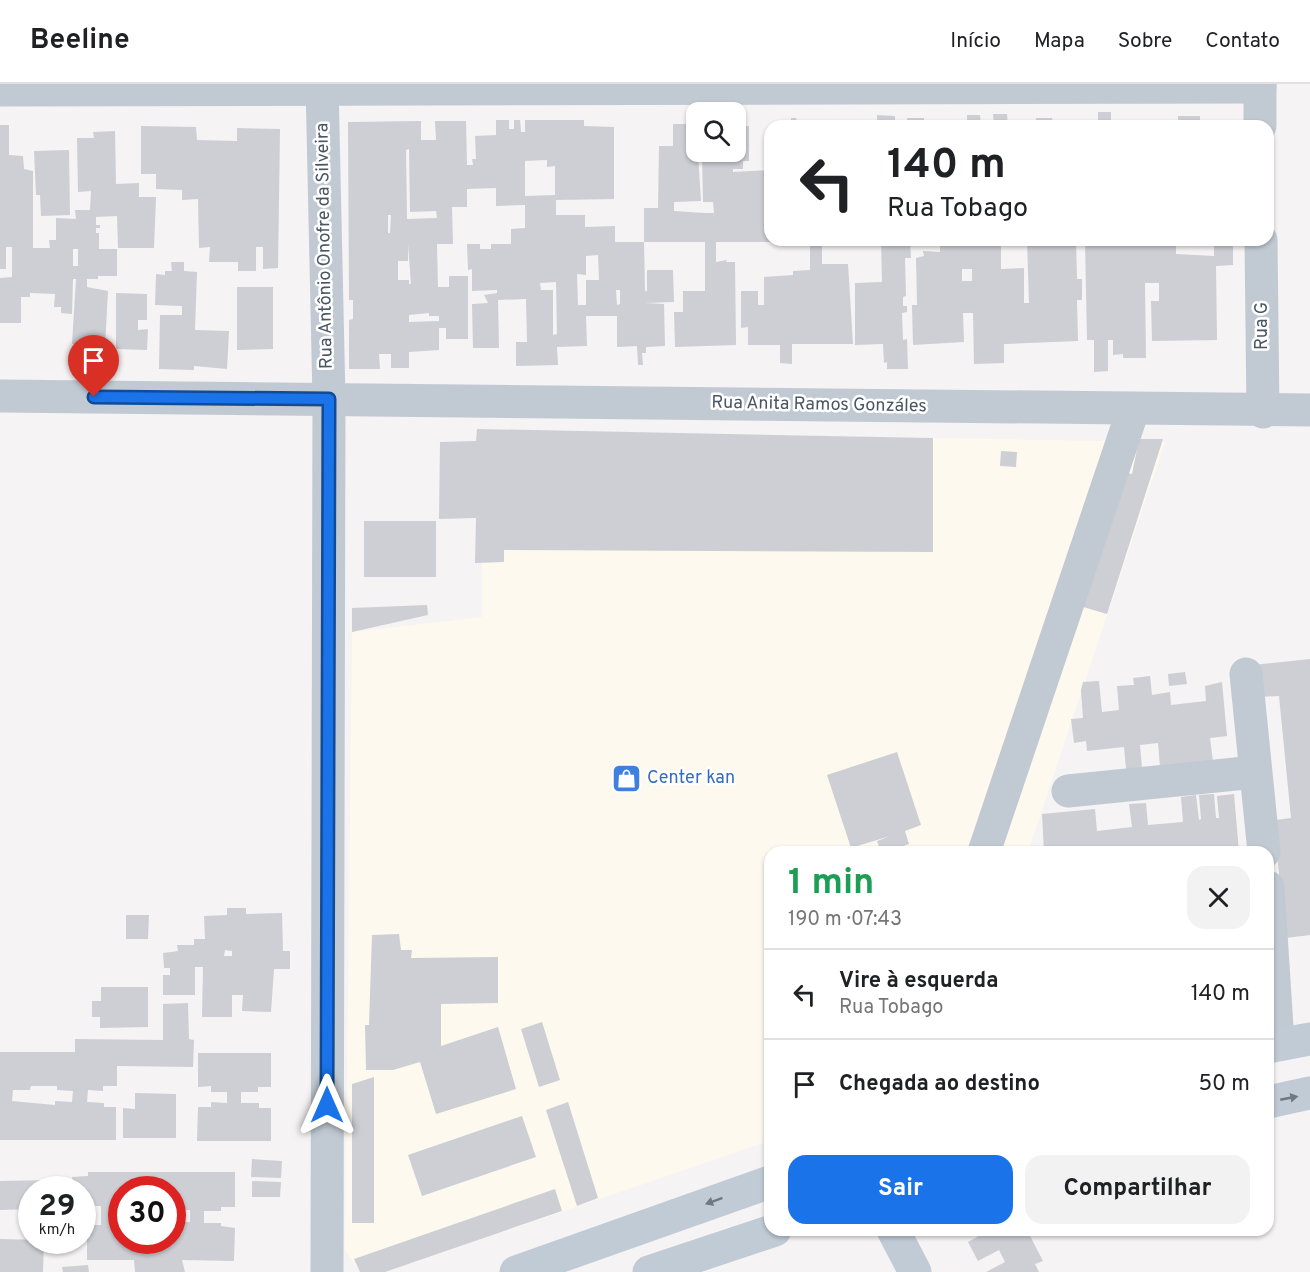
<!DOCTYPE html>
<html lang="pt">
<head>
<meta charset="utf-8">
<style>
	:root { --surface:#fff; --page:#f2f2f2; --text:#202124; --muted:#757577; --line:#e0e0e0; --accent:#1a73e8 }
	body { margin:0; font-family:Overpass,sans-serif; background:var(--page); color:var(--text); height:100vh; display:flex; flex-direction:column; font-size:22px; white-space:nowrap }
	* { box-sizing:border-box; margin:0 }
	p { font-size:20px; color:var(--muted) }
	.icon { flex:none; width:33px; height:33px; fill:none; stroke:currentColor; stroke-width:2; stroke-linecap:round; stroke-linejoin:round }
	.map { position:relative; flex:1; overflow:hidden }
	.panel { position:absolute; left:764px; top:762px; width:510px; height:390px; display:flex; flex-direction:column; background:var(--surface); border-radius:18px; box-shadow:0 2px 4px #0004 }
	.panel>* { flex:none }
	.guide { position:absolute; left:764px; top:36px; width:510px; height:126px; border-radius:18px; box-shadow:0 2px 4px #0004; background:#fff; color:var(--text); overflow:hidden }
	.fabs { position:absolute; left:686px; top:18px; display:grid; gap:12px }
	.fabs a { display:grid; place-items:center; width:60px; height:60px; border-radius:12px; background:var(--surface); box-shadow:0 2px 4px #0004; font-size:30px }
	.speed { position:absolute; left:18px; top:1092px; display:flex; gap:12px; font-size:30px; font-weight:700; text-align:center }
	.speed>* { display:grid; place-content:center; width:78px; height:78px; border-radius:50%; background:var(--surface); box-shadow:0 2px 4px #0004; line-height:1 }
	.speed small { font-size:15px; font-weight:400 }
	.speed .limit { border:9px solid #d22; background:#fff; color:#111 }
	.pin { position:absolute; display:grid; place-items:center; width:51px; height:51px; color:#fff; margin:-62px -26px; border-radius:50% 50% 50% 0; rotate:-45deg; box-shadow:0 0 6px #0007 }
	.pin .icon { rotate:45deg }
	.me { position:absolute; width:66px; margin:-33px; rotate:0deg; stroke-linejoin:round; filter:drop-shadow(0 0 4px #0008) }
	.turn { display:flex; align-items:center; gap:21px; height:126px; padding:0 24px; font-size:27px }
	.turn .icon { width:78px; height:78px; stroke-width:2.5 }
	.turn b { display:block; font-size:42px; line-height:51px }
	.round { display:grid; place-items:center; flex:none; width:63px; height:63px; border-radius:18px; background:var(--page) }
	.headline { display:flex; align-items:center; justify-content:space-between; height:102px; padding:0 24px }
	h1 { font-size:36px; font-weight:700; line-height:45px; color:#1e9e55 }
	.cta { display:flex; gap:12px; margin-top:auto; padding:12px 24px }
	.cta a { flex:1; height:69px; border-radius:18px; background:var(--accent); color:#fff; font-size:24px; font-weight:700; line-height:69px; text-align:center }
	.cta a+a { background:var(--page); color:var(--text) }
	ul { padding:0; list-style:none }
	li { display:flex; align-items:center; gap:18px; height:90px; padding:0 24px; border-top:2px solid var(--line) }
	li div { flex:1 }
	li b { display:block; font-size:22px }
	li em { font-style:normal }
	header { display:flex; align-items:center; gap:36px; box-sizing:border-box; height:84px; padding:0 30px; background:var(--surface); border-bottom:2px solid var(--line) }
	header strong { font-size:28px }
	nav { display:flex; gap:33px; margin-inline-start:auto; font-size:21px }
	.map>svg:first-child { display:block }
	.commercial { fill:#fdf9ef }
	.building { fill:#cdcfd5; fill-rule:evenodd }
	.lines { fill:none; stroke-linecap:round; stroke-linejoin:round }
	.street { stroke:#c1cad2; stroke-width:33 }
	.secondary { stroke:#c1cbd6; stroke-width:33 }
	.oneway { fill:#6e7984 }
	.route-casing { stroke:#114b97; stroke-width:15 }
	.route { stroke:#1a73e8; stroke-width:10 }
	.labels { text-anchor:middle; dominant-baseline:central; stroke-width:5; stroke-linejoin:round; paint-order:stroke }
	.street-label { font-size:18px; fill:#4a5661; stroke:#fff }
	.shop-label { font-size:18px; fill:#366cbe; stroke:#fff; text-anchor:start }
</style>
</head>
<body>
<header>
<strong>Beeline</strong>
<nav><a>Início</a><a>Mapa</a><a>Sobre</a><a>Contato</a></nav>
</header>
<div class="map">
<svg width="1310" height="1188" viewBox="0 0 1310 1188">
	<rect width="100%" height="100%" fill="#f5f3f3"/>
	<polygon class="commercial" points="482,346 1165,358 1028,768 770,768 769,1057 386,1188 360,1188 345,1166 352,548 482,533"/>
	<g class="building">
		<polygon points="1098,28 1111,28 1111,36 1171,36 1171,40 1178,40 1178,32 1200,32 1200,42 1098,42"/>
		<polygon points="993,30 1007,30 1008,42 994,42"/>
		<polygon points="877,31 895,32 895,42 877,42"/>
		<polygon points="967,31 980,31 981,42 967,42"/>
		<polygon points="791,34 796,34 798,42 791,42"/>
		<rect x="907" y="34" width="17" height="8"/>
		<polygon points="1036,34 1052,34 1053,42 1037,42"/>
		<path d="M496,36H509V45H514V36H520L521,48H525V36H584V42L614,43V115L556,116V131H585V143L615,142V158H644V124H658L659,62H673V40H696L701,117L674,118V127L704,129H714L713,118H703L702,68H735V42H749V77H743V85H733V88L770,86V158H716V178L727,176L726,178H735L736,261L675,263L674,228H683V207H705V158H644L645,207H647V186H673L674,218L645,219L664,220L665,262L646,263V269H642L643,281H638L637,262L617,263V232H586L587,262L557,263L558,281L516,282V258H527L526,215L498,216L499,264H473L472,220L488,219L484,211L497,209V206L472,207V185L468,186L467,160H480V165H491V160H511V145L525,144V121L496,122V104L467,105V123H452L453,160H437L438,203H449V192H468V255H446V244H439V266L409,268V284H391V270H379L380,285H349V236L353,235V216H349L348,38L421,37V56H436L435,37H466L467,81H473L472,75H476L475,52L496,51ZM409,65L410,128L436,127L437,134L407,135L406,66ZM547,76V83L555,82V111L525,112V77ZM388,131H391L390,149H388ZM408,160L411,200H409V196H398V177H408ZM598,171L599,196H586V221H578L577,190L586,191V172ZM556,198L557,250L553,251V206H541L540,199ZM616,206H620V220L617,221ZM429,229V232H439V237L409,238V231Z"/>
		<path d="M0,41H9V71L23,72L24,85L33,87V164H50L49,156H56V134L76,135L75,126H90L91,107L78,108L77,54H94L93,48L115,47L116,100L139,99V113H156L154,164H118L117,132L96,133V141H100V144H96V149H99V165H117V192H98V195H87V203L108,207L105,262L72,260L76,195H73L72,230L61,229V223H54L55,210L30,209V213H21V239H0V194L12,193V163H6V185H0ZM73,165H78V182H73Z"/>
		<polygon points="141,42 196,43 197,56 237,57 237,44 280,45 278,184 263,185 263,163 256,163 256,187 238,187 238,178 209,178 210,163 199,164 198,115 182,116 182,106 156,105 156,90 141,90"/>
		<polygon points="69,66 70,131 41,132 40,111 36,111 34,67"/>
		<polygon points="810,156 822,157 822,180 848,180 853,260 792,260 792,280 780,279 780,261 748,261 748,243 741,244 741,207 758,207 758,221 764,221 764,193 793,191 793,187 810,186"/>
		<polygon points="881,156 910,156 911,174 905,174 906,212 903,213 903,222 907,222 907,228 902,229 903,256 907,255 908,285 887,285 887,278 884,279 883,260 855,261 855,199 882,198"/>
		<path d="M940,156H1001V185L1024,184V219H1029L1027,156H1076L1077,195H1082V216H1077L1078,257L1004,260V279L974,280L973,229H963L964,258L913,261L912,221H917L916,174L924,172L923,167L940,168ZM962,185H972V197H962Z"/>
		<polygon points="1085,156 1176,156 1176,170 1214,172 1214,156 1233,156 1233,181 1216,182 1217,256 1152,257 1151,217 1159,217 1159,199 1145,199 1146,274 1123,274 1123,270 1113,271 1113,256 1108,256 1108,287 1094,288 1094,256 1087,256"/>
		<polygon points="171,178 184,178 184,187 197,188 195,246 229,247 227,285 194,282 194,286 159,285 160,231 182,231 182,222 155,221 156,190 165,191 165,187 172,187"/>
		<polygon points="237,203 273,203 273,265 237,266"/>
		<polygon points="116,209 147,210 147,236 138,236 138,246 148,245 147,266 116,265"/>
		<polygon points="477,345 933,354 933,468 504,466 504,478 475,479 476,434 439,435 440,358 476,357"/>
		<polygon points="1139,355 1163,355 1107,530 1083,523 1127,389 1132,390"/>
		<polygon points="1001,367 1017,368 1016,383 1000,382"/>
		<rect x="364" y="437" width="72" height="56"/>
		<polygon points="427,521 428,531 352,548 352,524"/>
		<polygon points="1310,575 1310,851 1286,854 1277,771 1268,737 1291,734 1279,612 1256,613 1253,581"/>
		<polygon points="1185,588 1187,600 1169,602 1168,590"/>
		<polygon points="1150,592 1152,611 1170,608 1171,621 1206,617 1205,602 1222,598 1227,652 1210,654 1213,678 1160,683 1158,659 1140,661 1142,684 1126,685 1124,663 1087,667 1086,657 1074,659 1071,635 1083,634 1081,606 1083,598 1099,597 1102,628 1119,626 1117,602 1134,601 1133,594"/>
		<polygon points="897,668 921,741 905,747 909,760 895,765 881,768 877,757 890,752 851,764 827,691"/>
		<polygon points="1214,710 1216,734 1219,734 1217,712 1234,710 1239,768 1044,768 1042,730 1095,725 1097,747 1132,743 1129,720 1146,719 1148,741 1183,738 1181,713 1196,711 1199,736 1201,735 1199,711"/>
		<path d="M227,824H246V830L282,829L283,867H290V885H274L271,928L242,927L243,911H232V933H202L203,883H195V911H163V891H170V884H164L163,869L178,867L177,861H194V855H205L204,832L227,831ZM225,866L232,867V872H224Z"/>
		<polygon points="126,831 149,831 148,855 126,855"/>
		<polygon points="399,850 401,866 412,866 411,874 498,873 498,919 441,920 441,962 498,943 516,1005 436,1030 420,978 393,986 366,986 365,941 369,941 372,851"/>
		<polygon points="101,903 148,903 148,943 100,944 100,933 92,933 92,917 101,917"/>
		<path d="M188,919L189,955L194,956L193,983L117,982V1002H103V1007L88,1006L87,1018L104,1019V1023H116V1056H0V968H75V955L163,956V920ZM31,1002H57V1006L73,1007L72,1018L55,1017V1021L12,1017L13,1006H30Z"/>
		<polygon points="542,938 560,996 539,1003 521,945"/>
		<polygon points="198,969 271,969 271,1003 258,1003 258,1008 241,1008 241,1019 259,1019 259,1024 271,1024 271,1057 197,1057 198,1023 211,1023 211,1018 227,1019 227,1008 211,1008 211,1002 198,1003"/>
		<polygon points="374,993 374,1139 352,1139 352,1000"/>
		<polygon points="135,1009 176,1010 176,1054 123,1054 123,1024 135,1025"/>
		<polygon points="568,1018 598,1114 577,1122 546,1026"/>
		<polygon points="522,1032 536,1073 422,1112 408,1071"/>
		<polygon points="252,1075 282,1077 281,1094 251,1093"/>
		<path d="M88,1088H235V1123H221V1127H204V1139H221V1142L235,1144L234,1177L182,1176L185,1188H135L134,1176H87V1141H101V1122H88V1117H82V1106H73L72,1093L88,1092ZM122,1106H172L174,1126H190V1138H174L172,1156H122Z"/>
		<polygon points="55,1096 55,1106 32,1106 32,1125 0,1126 0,1097"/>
		<polygon points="252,1097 281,1098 280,1113 252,1113"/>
		<polygon points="555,1105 562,1127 385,1188 360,1188 354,1175"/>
		<polygon points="990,1146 1027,1146 1043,1177 1035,1180 1039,1188 986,1188 1005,1178 999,1166 978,1177 968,1158"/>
		<polygon points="0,1155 44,1156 43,1188 0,1188"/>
		<polygon points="88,1181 89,1188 63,1188 62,1183"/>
	</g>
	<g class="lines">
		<g class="street">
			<polyline points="322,0 329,315 327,1188"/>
			<polyline points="1260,0 1260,42"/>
			<polyline points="0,6 1260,3"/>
			<polyline points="1261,156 1263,328"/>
			<polyline points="0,312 1310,326"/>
			<polyline points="1246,590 1264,768"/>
			<polyline points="1068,707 1255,688"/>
			<polyline points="984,768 1133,326"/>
			<polyline points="1268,803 1277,943 1275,961"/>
		</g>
		<g class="secondary">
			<polyline points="1268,963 1310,955"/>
			<polyline points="1268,1018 1310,1009"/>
			<polyline points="893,1146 915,1188"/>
			<polyline points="516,1188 770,1098"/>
			<polyline points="649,1188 775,1146"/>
		</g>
	</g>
	<defs><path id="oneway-solid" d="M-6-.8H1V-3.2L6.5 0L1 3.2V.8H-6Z" transform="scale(1.5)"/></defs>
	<g class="oneway">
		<use href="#oneway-solid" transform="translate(1289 1014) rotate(-11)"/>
		<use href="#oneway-solid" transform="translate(714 1117) rotate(160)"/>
	</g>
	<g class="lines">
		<defs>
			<polyline id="route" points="94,313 329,315 327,1021"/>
		</defs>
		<use href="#route" class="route-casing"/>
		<use href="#route" class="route"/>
	</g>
	<defs>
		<symbol id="shop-square" viewBox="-11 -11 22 22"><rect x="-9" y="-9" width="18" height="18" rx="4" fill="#3f7fe0" stroke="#fff"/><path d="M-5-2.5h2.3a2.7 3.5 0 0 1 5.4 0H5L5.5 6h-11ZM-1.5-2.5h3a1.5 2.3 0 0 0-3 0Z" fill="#fff"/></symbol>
	</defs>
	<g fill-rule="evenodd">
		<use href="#shop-square" x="610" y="678" width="33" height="33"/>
	</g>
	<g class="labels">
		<g class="street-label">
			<text transform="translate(325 162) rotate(-91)">Rua Antônio Onofre da Silveira</text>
			<text transform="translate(1262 242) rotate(-90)">Rua G</text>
			<text transform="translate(819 321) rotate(1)">Rua Anita Ramos Gonzáles</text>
		</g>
		<g class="shop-label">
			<text x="647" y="694">Center kan</text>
		</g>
	</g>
</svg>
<div class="fabs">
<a><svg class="icon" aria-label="search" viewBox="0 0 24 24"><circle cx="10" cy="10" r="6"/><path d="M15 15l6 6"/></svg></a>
</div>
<div class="speed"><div>29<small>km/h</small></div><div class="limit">30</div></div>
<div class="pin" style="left:94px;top:313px;background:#d93025"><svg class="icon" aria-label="arrive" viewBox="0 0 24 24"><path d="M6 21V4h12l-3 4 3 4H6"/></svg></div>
<svg class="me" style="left:327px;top:1021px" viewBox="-20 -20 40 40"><path d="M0-17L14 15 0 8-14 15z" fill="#1a73e8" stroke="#fff" stroke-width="4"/></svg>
<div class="guide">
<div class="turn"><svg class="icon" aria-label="left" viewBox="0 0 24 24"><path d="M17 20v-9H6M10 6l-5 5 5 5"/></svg><div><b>140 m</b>Rua Tobago</div></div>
</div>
<section class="panel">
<div class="headline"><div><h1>1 min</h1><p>190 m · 07:43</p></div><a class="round"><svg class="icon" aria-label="close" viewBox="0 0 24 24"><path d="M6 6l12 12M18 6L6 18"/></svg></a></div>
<ul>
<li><svg class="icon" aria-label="left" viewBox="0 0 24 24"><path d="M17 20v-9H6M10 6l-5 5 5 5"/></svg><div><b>Vire à esquerda</b><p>Rua Tobago</p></div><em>140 m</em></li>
<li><svg class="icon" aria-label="arrive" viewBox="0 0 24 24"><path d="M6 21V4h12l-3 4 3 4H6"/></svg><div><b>Chegada ao destino</b></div><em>50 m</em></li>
</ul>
<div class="cta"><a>Sair</a><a>Compartilhar</a></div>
</section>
</div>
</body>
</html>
